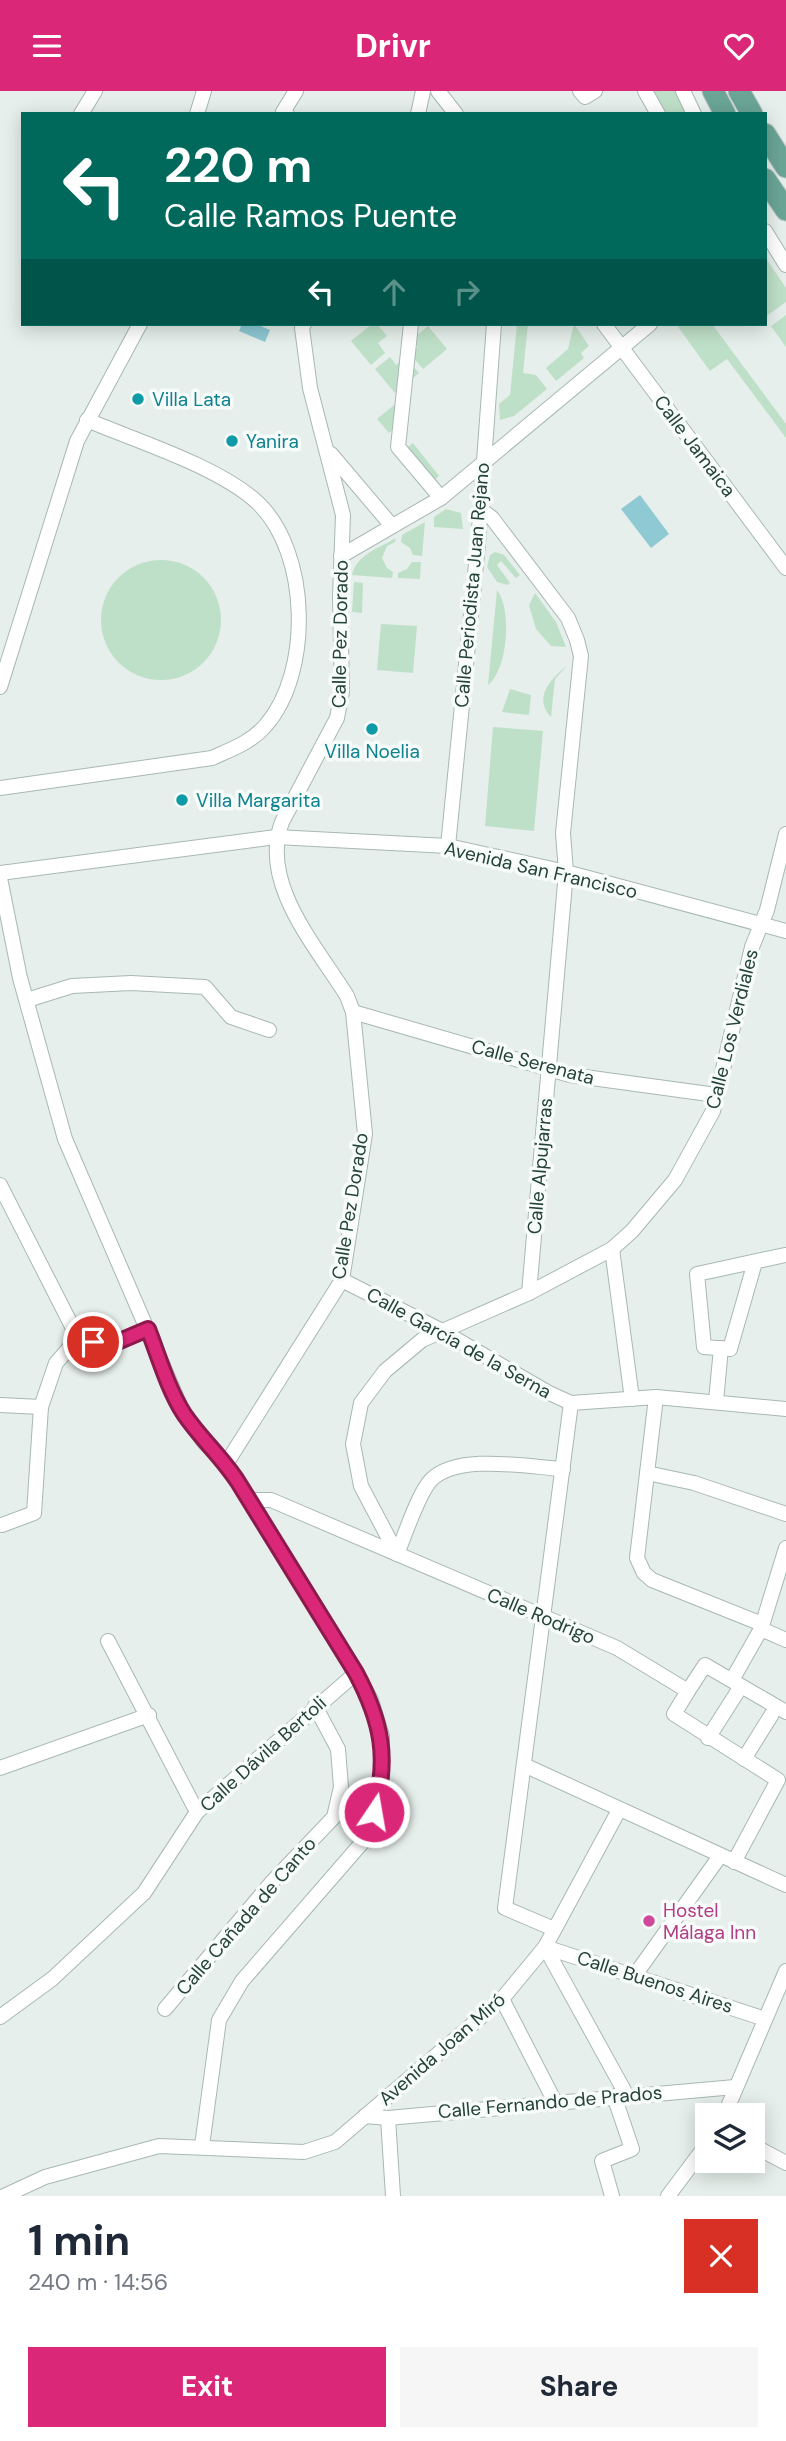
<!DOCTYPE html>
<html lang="en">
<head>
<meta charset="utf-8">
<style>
	:root { --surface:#fff; --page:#f6f6f7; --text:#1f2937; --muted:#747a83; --accent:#db2777 }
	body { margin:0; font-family:"DM Sans",sans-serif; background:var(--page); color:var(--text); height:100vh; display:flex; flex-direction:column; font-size:26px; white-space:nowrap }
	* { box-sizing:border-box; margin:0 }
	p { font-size:23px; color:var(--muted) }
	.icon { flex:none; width:38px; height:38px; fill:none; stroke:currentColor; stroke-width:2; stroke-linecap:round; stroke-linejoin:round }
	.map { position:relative; height:2105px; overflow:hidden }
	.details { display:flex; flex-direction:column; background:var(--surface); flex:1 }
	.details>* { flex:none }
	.banner { position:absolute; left:21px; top:21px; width:746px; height:214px; border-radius:0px; box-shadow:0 4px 18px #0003; background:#00695c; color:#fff; overflow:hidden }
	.controls { position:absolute; left:695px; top:2012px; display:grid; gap:14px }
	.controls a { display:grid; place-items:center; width:70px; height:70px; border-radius:0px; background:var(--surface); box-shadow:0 4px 18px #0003; font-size:35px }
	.pin { position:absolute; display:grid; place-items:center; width:60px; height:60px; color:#fff; margin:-30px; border:4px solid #fff; border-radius:50%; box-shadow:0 2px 7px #0007 }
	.me { position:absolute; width:77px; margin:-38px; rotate:12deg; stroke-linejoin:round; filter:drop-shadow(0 0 5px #0008) }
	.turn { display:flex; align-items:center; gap:24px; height:147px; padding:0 28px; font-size:32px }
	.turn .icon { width:91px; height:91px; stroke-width:2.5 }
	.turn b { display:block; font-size:49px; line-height:60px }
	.lanes { display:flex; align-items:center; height:66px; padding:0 28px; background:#0003; justify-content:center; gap:35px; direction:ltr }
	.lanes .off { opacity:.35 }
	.round { display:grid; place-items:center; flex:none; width:74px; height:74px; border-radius:0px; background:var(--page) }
	.overview { display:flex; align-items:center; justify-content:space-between; height:119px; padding:0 28px }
	h1 { font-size:42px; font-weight:700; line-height:52px }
	.primary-button { display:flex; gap:14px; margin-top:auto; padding:14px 28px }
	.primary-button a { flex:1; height:80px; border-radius:0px; background:var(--accent); color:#fff; font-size:28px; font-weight:700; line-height:80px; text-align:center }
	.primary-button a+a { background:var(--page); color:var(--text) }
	header { display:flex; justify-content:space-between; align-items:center; height:91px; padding:0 28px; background:var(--accent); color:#fff; font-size:32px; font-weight:700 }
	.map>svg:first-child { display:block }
	.green { fill:#bfe0c8 }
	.water { fill:#8ec9d4 }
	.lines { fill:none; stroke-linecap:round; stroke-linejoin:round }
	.street-casing { stroke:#a8b8b2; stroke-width:16 }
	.primary-casing { stroke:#c2cac8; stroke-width:23 }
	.street { stroke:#fff; stroke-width:14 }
	.primary { stroke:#6aa596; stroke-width:21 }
	.route-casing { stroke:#8e194d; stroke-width:18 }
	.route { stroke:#db2777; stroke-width:12 }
	.culture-dot { fill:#0f9aa8; stroke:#f7fbf9; stroke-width:2.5 }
	.hotel-dot { fill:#d1479c; stroke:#f7fbf9; stroke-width:2.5 }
	.labels { text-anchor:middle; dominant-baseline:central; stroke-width:7; stroke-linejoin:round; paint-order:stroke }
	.culture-label { font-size:19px; fill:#0d838f; stroke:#f7fbf9; text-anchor:start }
	.street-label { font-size:19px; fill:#24423a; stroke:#f7fbf9 }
	.hotel-label { font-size:19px; fill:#b23c85; stroke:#f7fbf9; text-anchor:start }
</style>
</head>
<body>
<header><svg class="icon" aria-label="menu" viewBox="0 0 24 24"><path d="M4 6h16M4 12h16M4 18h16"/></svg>Drivr<svg class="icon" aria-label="heart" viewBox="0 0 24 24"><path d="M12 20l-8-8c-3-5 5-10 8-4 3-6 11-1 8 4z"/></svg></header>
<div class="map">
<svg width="786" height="2105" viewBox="0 0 786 2105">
	<rect width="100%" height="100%" fill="#e6efeb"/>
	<g class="green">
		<polygon points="653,0 677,0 690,23 667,23"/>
		<polygon points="765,166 786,197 786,211 765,226"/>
		<polygon points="786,224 786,256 771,235"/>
		<polygon points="372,233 377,233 387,245 378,252 385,262 371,274 351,250"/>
		<polygon points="517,233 528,233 523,282 536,284 547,298 514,325 500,329 499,313 510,304"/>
		<polygon points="574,233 589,255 581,262 584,267 556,290 546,277 568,258"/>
		<polygon points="676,233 712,233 786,333 786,347 727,268 710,280"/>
		<polygon points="428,235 447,258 423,278 410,263 418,256 412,248"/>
		<polygon points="390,266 396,274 405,266 419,282 395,302 375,278"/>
		<polygon points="394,314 406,328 389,342 377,328"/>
		<polygon points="413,352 439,385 431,392 404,359"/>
		<polygon points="446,418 461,422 463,438 434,436 434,426"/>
		<polygon points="425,431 422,465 413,464 410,457 401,451 402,444"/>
		<path d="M396,447L395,451L387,455L382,467L387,477L393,481L392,487L352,484C356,464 379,457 396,447Z"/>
		<polygon points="495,461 504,464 520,484 516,487 501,470 497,474 510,492 508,494 497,491 487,476 490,464"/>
		<circle cx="161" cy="529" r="60"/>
		<polygon points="412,471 421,471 420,488 398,487 398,482 407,478"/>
		<polygon points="354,491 363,492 362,522 352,521"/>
		<path d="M497,499C512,518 508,578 488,594Z"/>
		<polygon points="535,502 556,531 566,556 551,555 536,538 529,514"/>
		<polygon points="381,533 417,535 413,582 377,579"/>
		<path d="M567,575L555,588L551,626C533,607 550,588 567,575Z"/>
		<polygon points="510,598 531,604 529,624 502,621"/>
		<polygon points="493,636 543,640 534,740 485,735"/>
	</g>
	<g class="water">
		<polygon points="242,233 256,233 270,239 265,251 239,240"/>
		<polygon points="640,404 669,443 651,457 621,418"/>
	</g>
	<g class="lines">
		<defs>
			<g id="street">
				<polyline points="438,0 456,23"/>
				<polyline points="580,0 585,6 595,0"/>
				<polyline points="645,0 658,23"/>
				<polyline points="683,0 694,23"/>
				<polyline points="81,23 95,0"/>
				<polyline points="197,23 204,0"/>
				<polyline points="287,23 283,21 296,0"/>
				<polyline points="418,23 423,0"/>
				<polyline points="765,140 786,174"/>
				<polyline points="411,233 398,356 441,407"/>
				<polyline points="604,233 786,477"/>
				<polyline points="331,363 392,435"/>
				<polyline points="480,418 492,427 568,527 577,549 581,565 563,742 566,781 529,1202"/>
				<polyline points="341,465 441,407 650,233"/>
				<polyline points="0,596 77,350 140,233"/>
				<path d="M0,697L212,667C232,658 252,651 266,634C312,581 310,462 258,412C220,376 137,350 87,329"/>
				<polyline points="448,755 478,453 494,233"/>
				<polyline points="0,782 276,746 448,755 566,781 786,840"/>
				<polyline points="0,787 20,887 65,1048 182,1319 203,1350 226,1373 250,1409 356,1582 371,1609 382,1645 381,1696 367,1746 242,1890 219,1929 202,2055"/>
				<polyline points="27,909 72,895 131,892 205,896 231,926 269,939"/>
				<polyline points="353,921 570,984 716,1004"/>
				<polyline points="0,1094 78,1247"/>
				<polyline points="612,1158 632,1308"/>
				<polyline points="755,1171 730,1258 704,1256 697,1183 785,1164"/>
				<polyline points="342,1189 442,1240 547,1301 571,1312 656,1306 786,1318"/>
				<polyline points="656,1306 637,1467 644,1482 652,1489 762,1533"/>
				<polyline points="716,1310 721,1257"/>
				<polyline points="0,1314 41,1316 56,1272 78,1247 108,1255 148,1238"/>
				<path d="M226,1373L342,1189L365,1043L353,921L347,905C316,855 259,792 282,731L337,627L342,601L340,506L343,424L310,297L302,237L304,233"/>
				<polyline points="647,1382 694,1392 786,1423"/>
				<polyline points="250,1409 271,1409 617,1557 688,1600 674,1623 778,1689 734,1771"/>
				<polyline points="2,1434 34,1422 41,1316"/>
				<polyline points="397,1463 361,1395 353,1353 361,1312 385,1280 422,1249 529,1202 612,1158 632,1140 675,1089 713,1020 752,856 767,819 786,743"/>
				<path d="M397,1463C405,1444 418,1403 431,1389C458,1362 527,1376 563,1378"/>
				<polyline points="761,1538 786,1549"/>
				<polyline points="108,1550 197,1721"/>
				<polyline points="732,1589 761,1538 786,1457"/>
				<polyline points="688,1600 705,1574 786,1621"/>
				<polyline points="708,1647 738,1600"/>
				<polyline points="744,1668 772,1623"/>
				<polyline points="524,1674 786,1794"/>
				<polyline points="0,1677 149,1624"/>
				<polyline points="554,1838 505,1817 571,1312"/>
				<polyline points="545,1856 765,1928"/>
				<polyline points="545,1856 626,2003"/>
				<polyline points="635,1884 720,1765"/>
				<polyline points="502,1908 555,2011"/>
				<polyline points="165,1918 272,1791 334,1726 341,1696 338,1658 315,1615"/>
				<polyline points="0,1926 52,1888 144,1802 197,1721 356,1582"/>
				<polyline points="365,2025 388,2027 735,1996"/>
				<polyline points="724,2025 786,1880"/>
				<polyline points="388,2027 393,2105"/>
				<polyline points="752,2054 786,2072"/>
				<polyline points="4,2105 45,2086 159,2055 304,2061 335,2051 502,1908 545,1856 619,1719"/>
				<polyline points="612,2105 602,2070 632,2058 614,2005"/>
				<polyline points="668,2105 707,2053"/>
			</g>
			<g id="primary">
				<polyline points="713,0 725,23"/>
				<polyline points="739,0 752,23"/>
				<polyline points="765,43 786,76"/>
				<polyline points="765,88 786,119"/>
			</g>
		</defs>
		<use href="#street" class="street-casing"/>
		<use href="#primary" class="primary-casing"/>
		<use href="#street" class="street"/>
		<use href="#primary" class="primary"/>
	</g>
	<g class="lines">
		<defs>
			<path id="route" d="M93,1251L108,1255L148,1238C159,1266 168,1298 184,1323C201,1348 222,1366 238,1391L356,1582C382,1631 389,1668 374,1721"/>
		</defs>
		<use href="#route" class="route-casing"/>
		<use href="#route" class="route"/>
	</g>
	<g class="culture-dot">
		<circle cx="138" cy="308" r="7"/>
		<circle cx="232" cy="350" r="7"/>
		<circle cx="372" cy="638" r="7"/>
		<circle cx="182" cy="709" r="7"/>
	</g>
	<circle class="hotel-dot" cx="649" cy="1830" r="7"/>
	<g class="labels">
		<g class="culture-label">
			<text x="152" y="308">Villa Lata</text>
			<text x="246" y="350">Yanira</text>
			<text x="372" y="660" text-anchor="middle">Villa Noelia</text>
			<text x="196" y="709">Villa Margarita</text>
		</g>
		<g class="street-label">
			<text transform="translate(695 355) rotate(53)">Calle Jamaica</text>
			<text transform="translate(472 494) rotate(-85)">Calle Periodista Juan Rejano</text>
			<text transform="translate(340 543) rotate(-89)">Calle Pez Dorado</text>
			<text transform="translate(541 779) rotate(13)">Avenida San Francisco</text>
			<text transform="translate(732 938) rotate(-76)">Calle Los Verdiales</text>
			<text transform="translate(533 971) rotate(15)">Calle Serenata</text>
			<text transform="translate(540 1075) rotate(-85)">Calle Alpujarras</text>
			<text transform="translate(350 1115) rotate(-81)">Calle Pez Dorado</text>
			<text transform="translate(459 1252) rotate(29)">Calle García de la Serna</text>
			<text transform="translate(541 1525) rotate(23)">Calle Rodrigo</text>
			<text transform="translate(263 1663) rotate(-42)">Calle Dávila Bertoli</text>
			<text transform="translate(246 1825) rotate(-49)">Calle Cañada de Canto</text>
			<text transform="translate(655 1891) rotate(18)">Calle Buenos Aires</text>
			<text transform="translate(442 1958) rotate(-41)">Avenida Joan Miró</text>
			<text transform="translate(550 2011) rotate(-5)">Calle Fernando de Prados</text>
		</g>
		<g class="hotel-label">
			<text x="663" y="1819">Hostel<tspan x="663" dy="22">Málaga Inn</tspan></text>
		</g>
	</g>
</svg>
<div class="controls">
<a><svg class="icon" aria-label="layers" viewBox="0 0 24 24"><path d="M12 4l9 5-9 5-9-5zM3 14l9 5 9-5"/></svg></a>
</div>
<div class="pin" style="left:93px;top:1251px;background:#d93025"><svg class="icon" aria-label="arrive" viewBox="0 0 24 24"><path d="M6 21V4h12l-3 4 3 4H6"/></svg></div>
<svg class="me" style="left:374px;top:1721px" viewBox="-20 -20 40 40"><circle r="17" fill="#db2777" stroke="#fff" stroke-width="3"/><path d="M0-11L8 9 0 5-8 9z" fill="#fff"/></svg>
<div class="banner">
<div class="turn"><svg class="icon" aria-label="left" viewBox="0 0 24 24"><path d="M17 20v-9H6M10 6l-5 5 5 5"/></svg><div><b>220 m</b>Calle Ramos Puente</div></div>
<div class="lanes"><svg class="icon" aria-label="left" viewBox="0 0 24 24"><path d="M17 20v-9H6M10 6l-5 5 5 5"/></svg><svg class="icon off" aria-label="ahead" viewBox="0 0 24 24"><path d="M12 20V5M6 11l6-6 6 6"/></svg><svg class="icon off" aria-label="right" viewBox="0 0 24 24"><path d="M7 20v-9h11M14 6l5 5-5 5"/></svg></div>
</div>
</div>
<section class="details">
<div class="overview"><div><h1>1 min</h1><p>240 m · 14:56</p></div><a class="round" style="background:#d93025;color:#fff"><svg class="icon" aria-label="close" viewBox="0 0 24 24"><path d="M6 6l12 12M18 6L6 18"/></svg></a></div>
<div class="primary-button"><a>Exit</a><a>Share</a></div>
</section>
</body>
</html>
